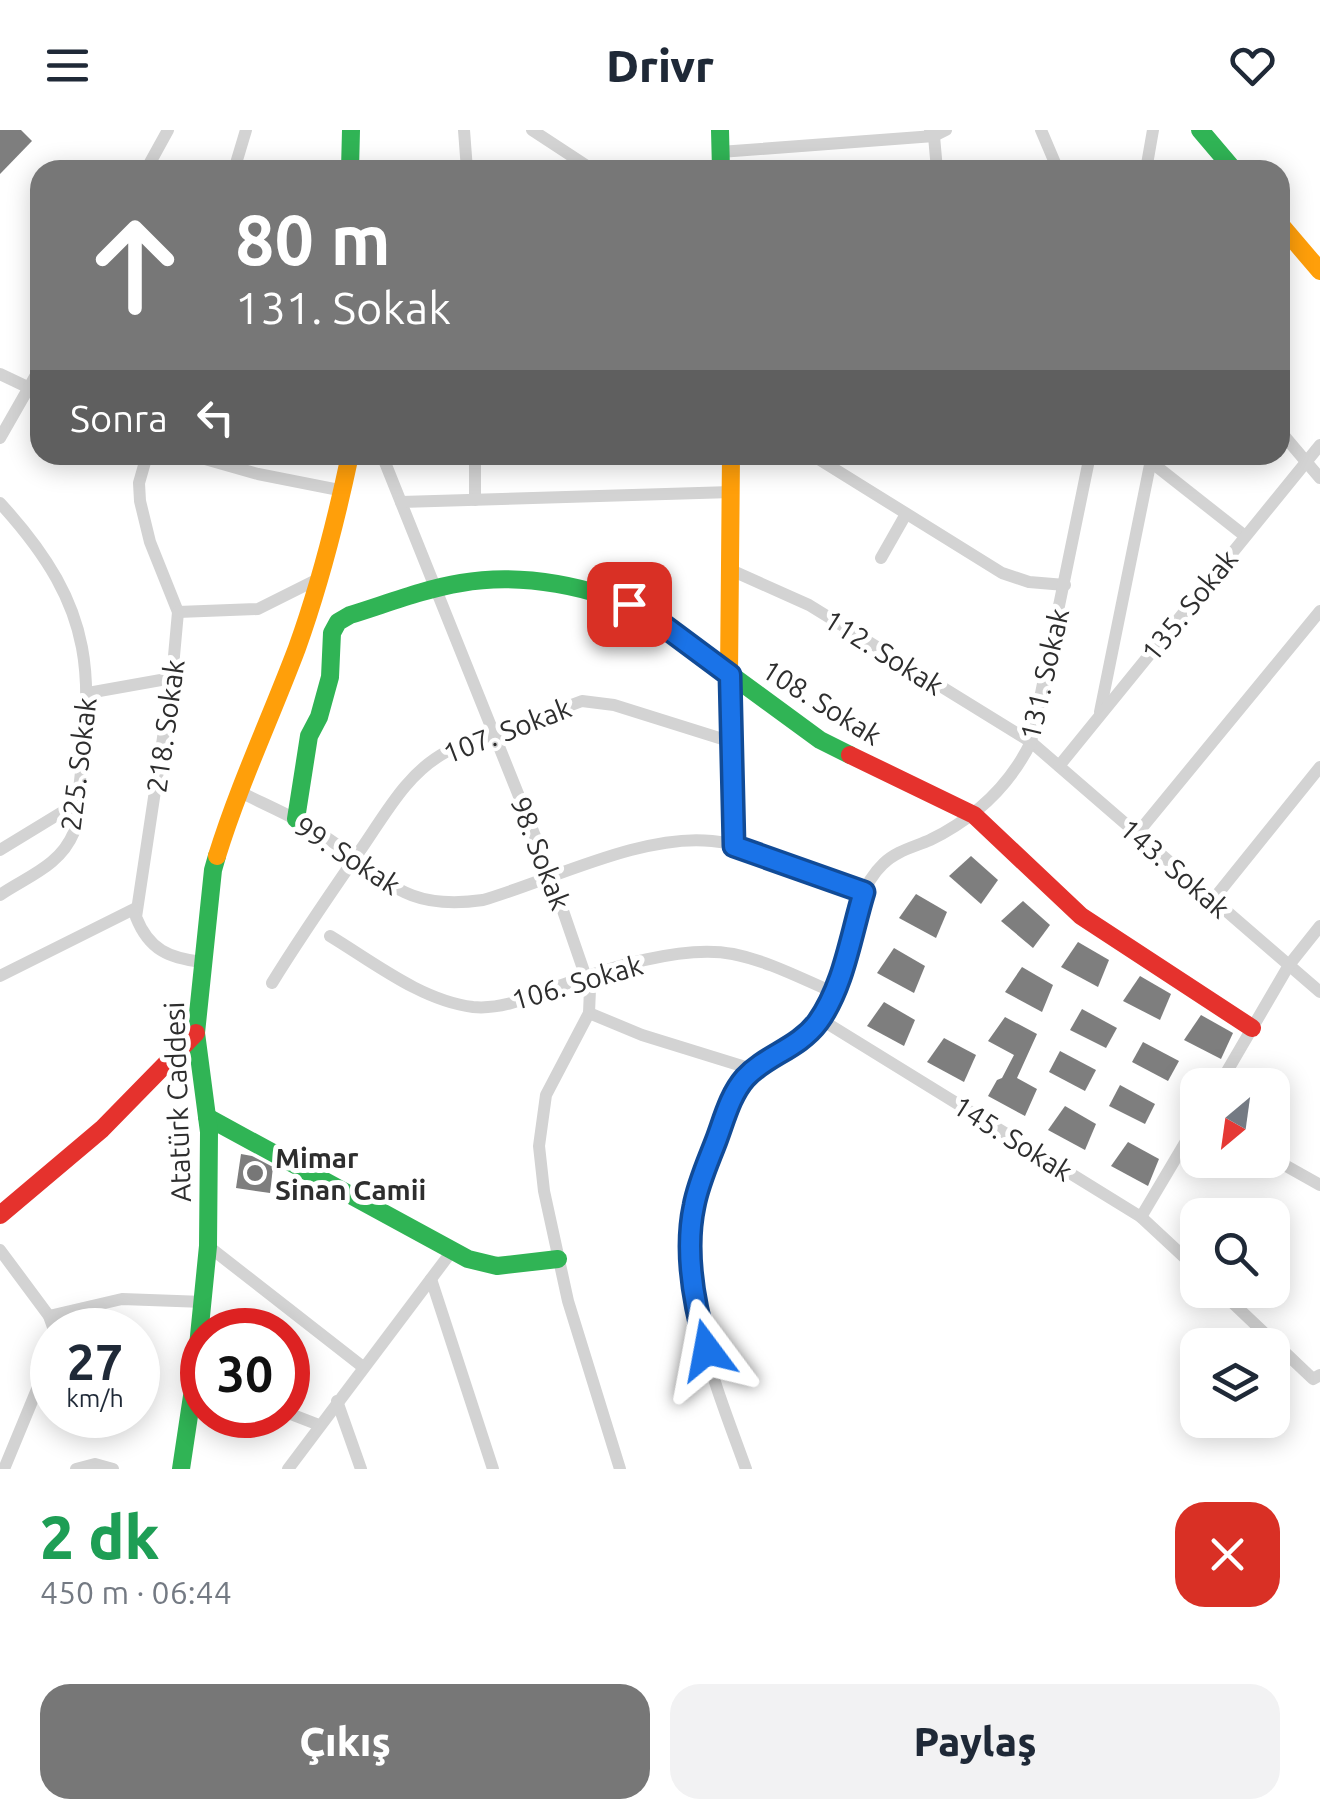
<!DOCTYPE html>
<html lang="tr">
<head>
<meta charset="utf-8">
<style>
	:root { --surface:#fff; --page:#f2f2f3; --text:#1f2937; --muted:#747a83; --accent:#777 }
	body { margin:0; font-family:Ubuntu,sans-serif; background:var(--page); color:var(--text); height:100vh; display:flex; flex-direction:column; font-size:38px; white-space:nowrap }
	* { box-sizing:border-box; margin:0 }
	p { font-size:32px; color:var(--muted) }
	.icon { flex:none; width:55px; height:55px; fill:none; stroke:currentColor; stroke-width:2; stroke-linecap:round; stroke-linejoin:round }
	.map { position:relative; height:1339px; overflow:hidden }
	.drawer { display:flex; flex-direction:column; background:var(--surface); flex:1 }
	.drawer>* { flex:none }
	.top-card { position:absolute; left:30px; top:30px; width:1260px; height:305px; border-radius:30px; box-shadow:0 5px 25px #0003; background:#777; color:#fff; overflow:hidden }
	.needle { width:65px; rotate:209deg }
	.buttons { position:absolute; left:1180px; top:938px; display:grid; gap:20px }
	.buttons a { display:grid; place-items:center; width:110px; height:110px; border-radius:20px; background:var(--surface); box-shadow:0 5px 25px #0003; font-size:50px }
	.speed { position:absolute; left:30px; top:1178px; display:flex; gap:20px; font-size:50px; font-weight:700; text-align:center }
	.speed>* { display:grid; place-content:center; width:130px; height:130px; border-radius:50%; background:var(--surface); box-shadow:0 5px 25px #0003; line-height:1 }
	.speed small { font-size:25px; font-weight:400 }
	.speed .limit { border:15px solid #d22; background:#fff; color:#111 }
	.pin { position:absolute; display:grid; place-items:center; width:85px; height:85px; color:#fff; margin:-42px; border-radius:20px; box-shadow:0 5px 15px #0006 }
	.me { position:absolute; width:110px; margin:-55px; rotate:347deg; stroke-linejoin:round; filter:drop-shadow(0 0 8px #0008) }
	.turn { display:flex; align-items:center; gap:35px; height:210px; padding:0 40px; font-size:45px }
	.turn .icon { width:130px; height:130px; stroke-width:2.5 }
	.turn b { display:block; font-size:70px; line-height:85px }
	.then { display:flex; align-items:center; height:95px; padding:0 40px; background:#0003; gap:20px; font-size:38px }
	.round { display:grid; place-items:center; flex:none; width:105px; height:105px; border-radius:30px; background:var(--page) }
	.head { display:flex; align-items:center; justify-content:space-between; height:170px; padding:0 40px }
	h1 { font-size:60px; font-weight:800; line-height:75px; color:#1e9e55 }
	.cta { display:flex; gap:20px; margin-top:auto; padding:20px 40px }
	.cta a { flex:1; height:115px; border-radius:30px; background:var(--accent); color:#fff; font-size:40px; font-weight:800; line-height:115px; text-align:center }
	.cta a+a { background:var(--page); color:var(--text) }
	header { display:flex; justify-content:space-between; align-items:center; height:130px; padding:0 40px; background:var(--surface); font-size:45px; font-weight:800 }
	.map>svg:first-child { display:block }
	.building { fill:#7e7e7e }
	.lines { fill:none; stroke-linecap:round; stroke-linejoin:round }
	.street { stroke:#d3d3d3; stroke-width:12 }
	.fast { stroke:#30b455; stroke-width:18 }
	.slow { stroke:#ff9f0a; stroke-width:18 }
	.jam { stroke:#e5322d; stroke-width:18 }
	.route-casing { stroke:#114b97; stroke-width:25 }
	.route { stroke:#1a73e8; stroke-width:18 }
	.poi-dot { fill:#777; stroke:#fff; stroke-width:4 }
	.labels { text-anchor:middle; dominant-baseline:central; stroke-width:10; stroke-linejoin:round; paint-order:stroke }
	.street-label { font-size:28px; fill:#2e2e2e; stroke:#fff }
	.poi-label { font-size:28px; font-weight:bold; fill:#2e2e2e; stroke:#fff; text-anchor:start }
</style>
</head>
<body>
<header><svg class="icon" aria-label="menu" viewBox="0 0 24 24"><path d="M4 6h16M4 12h16M4 18h16"/></svg>Drivr<svg class="icon" aria-label="heart" viewBox="0 0 24 24"><path d="M12 20l-8-8c-3-5 5-10 8-4 3-6 11-1 8 4z"/></svg></header>
<div class="map">
<svg width="1320" height="1339" viewBox="0 0 1320 1339">
	<rect width="100%" height="100%" fill="#fff"/>
	<g class="building">
		<polygon points="0,0 21,0 32,11 0,44"/>
		<polygon points="971,726 998,750 981,774 949,746"/>
		<polygon points="916,764 947,782 936,808 899,788"/>
		<polygon points="1023,771 1050,795 1033,818 1001,791"/>
		<polygon points="1078,812 1109,830 1098,857 1061,837"/>
		<polygon points="894,818 925,836 914,863 877,843"/>
		<polygon points="1022,837 1053,855 1042,882 1005,862"/>
		<polygon points="1140,846 1171,864 1160,890 1123,871"/>
		<polygon points="884,872 915,890 904,916 867,896"/>
		<polygon points="1082,879 1117,898 1106,918 1070,900"/>
		<polygon points="1201,885 1233,903 1221,929 1184,910"/>
		<polygon points="1005,887 1037,904 1017,948 1037,959 1025,986 988,966 997,950 1002,948 1014,925 988,911"/>
		<polygon points="944,908 976,925 964,952 927,932"/>
		<polygon points="1143,912 1179,931 1168,951 1132,932"/>
		<polygon points="1060,921 1096,940 1085,961 1049,942"/>
		<polygon points="1120,955 1155,974 1145,994 1109,976"/>
		<polygon points="1065,976 1096,994 1085,1020 1048,1000"/>
		<polygon points="1128,1012 1159,1029 1148,1056 1111,1036"/>
		<polygon points="241,1024 252,1026 273,1037 270,1063 236,1058"/>
	</g>
	<g class="lines">
		<g class="street">
			<polyline points="464,0 467,40"/>
			<polyline points="532,0 593,40"/>
			<polyline points="930,0 934,6 937,40"/>
			<polyline points="1041,0 1058,40"/>
			<polyline points="720,22 934,6 946,0"/>
			<polyline points="146,40 168,0"/>
			<polyline points="234,40 246,0"/>
			<polyline points="1146,40 1153,0"/>
			<polyline points="0,244 40,263"/>
			<polyline points="1280,301 1320,348"/>
			<polyline points="0,308 40,238"/>
			<path d="M147,325L139,353L140,371L150,412L178,482L172,548L136,787C149,820 169,828 202,832"/>
			<polyline points="191,325 258,344 344,361"/>
			<polyline points="382,325 551,746 590,859 589,883 546,965 539,1016 544,1061 568,1171 620,1339"/>
			<polyline points="475,325 475,370"/>
			<polyline points="812,325 1002,443 1029,452 1065,455"/>
			<polyline points="1151,332 1245,406"/>
			<polyline points="401,372 732,362"/>
			<path d="M0,373C107,490 91,556 74,702C60,736 28,746 0,765"/>
			<polyline points="881,428 906,384"/>
			<polyline points="733,441 809,475 1031,612 1320,862"/>
			<polyline points="178,482 258,479 318,449"/>
			<polyline points="88,563 172,548"/>
			<polyline points="1100,582 1152,325"/>
			<polyline points="1059,636 1320,315"/>
			<path d="M240,662C270,677 302,690 330,710C388,750 404,781 483,770C549,751 643,703 712,711C763,716 816,744 864,762"/>
			<polyline points="1136,705 1320,481"/>
			<polyline points="0,720 77,673"/>
			<polyline points="1212,771 1320,637"/>
			<path d="M330,806C373,832 422,871 473,877C505,880 533,865 562,855C609,838 683,814 733,824C768,831 800,848 833,862"/>
			<polyline points="0,846 136,778"/>
			<path d="M272,853C299,809 328,767 357,725C384,687 405,644 446,622L582,571L614,575L732,612"/>
			<polyline points="589,883 642,905 755,940"/>
			<polyline points="820,889 1141,1087 1198,1140"/>
			<polyline points="1219,955 1289,835 1320,796"/>
			<polyline points="1272,1028 1320,1055"/>
			<polyline points="1141,1087 1198,991"/>
			<polyline points="208,1116 363,1237"/>
			<polyline points="0,1120 49,1186 54,1200"/>
			<polyline points="431,1149 493,1339"/>
			<polyline points="1219,1160 1313,1249 1320,1245"/>
			<polyline points="49,1186 122,1169 204,1172"/>
			<polyline points="337,1271 361,1339"/>
			<polyline points="288,1283 319,1295"/>
			<polyline points="4,1339 52,1223"/>
			<polyline points="76,1339 95,1334 113,1339"/>
			<polyline points="288,1339 452,1121"/>
			<path d="M746,1339C718,1261 681,1174 692,1089C695,1064 705,1041 714,1017C722,994 728,967 745,948C767,923 801,919 821,887C849,843 846,769 883,734C896,721 914,717 930,710C975,688 1009,657 1031,612L1090,325"/>
		</g>
		<g class="fast">
			<polyline points="720,0 721,40"/>
			<polyline points="1200,0 1234,40"/>
			<polyline points="350,40 351,0"/>
			<path d="M296,689L309,606L319,587L330,547L332,503L338,492L350,485C386,474 424,459 461,453C521,442 594,456 648,484L820,610L850,625"/>
			<polyline points="207,987 468,1129 497,1136 558,1129"/>
			<polyline points="181,1339 195,1246 208,1116 209,1002 196,903 213,740 217,726"/>
		</g>
		<g class="slow">
			<polyline points="1280,94 1320,141"/>
			<polyline points="731,325 729,545 734,716"/>
			<path d="M217,726C239,655 271,587 297,518C320,454 336,391 350,325"/>
		</g>
		<g class="jam">
			<polyline points="850,625 974,685 1081,786 1252,898"/>
			<polyline points="0,1085 102,999 196,903"/>
		</g>
	</g>
	<g class="lines">
		<defs>
			<path id="route" d="M629,474L648,484L730,545L734,716L864,762C851,804 844,856 818,892C798,919 766,925 745,948C730,965 724,990 716,1011C708,1032 698,1054 694,1076C684,1123 694,1175 707,1220"/>
		</defs>
		<use href="#route" class="route-casing"/>
		<use href="#route" class="route"/>
	</g>
	<circle class="poi-dot" cx="255" cy="1043" r="10"/>
	<g class="labels">
		<g class="street-label">
			<text transform="translate(1189 475) rotate(-51)">135. Sokak</text>
			<text transform="translate(884 522) rotate(32)">112. Sokak</text>
			<text transform="translate(1044 544) rotate(-77)">131. Sokak</text>
			<text transform="translate(822 572) rotate(32)">108. Sokak</text>
			<text transform="translate(165 596) rotate(-82)">218. Sokak</text>
			<text transform="translate(507 600) rotate(-21)">107. Sokak</text>
			<text transform="translate(78 634) rotate(-83)">225. Sokak</text>
			<text transform="translate(541 723) rotate(69)">98. Sokak</text>
			<text transform="translate(348 725) rotate(33)">99. Sokak</text>
			<text transform="translate(1175 738) rotate(41)">143. Sokak</text>
			<text transform="translate(577 852) rotate(-16)">106. Sokak</text>
			<text transform="translate(177 972) rotate(-92)">Atatürk Caddesi</text>
			<text transform="translate(1013 1008) rotate(32)">145. Sokak</text>
		</g>
		<g class="poi-label">
			<text x="275" y="1027">Mimar<tspan x="275" dy="32">Sinan Camii</tspan></text>
		</g>
	</g>
</svg>
<div class="buttons">
<a><svg class="needle" viewBox="-14 -14 28 28"><path d="M0-13l5 13h-10z" fill="#e53935"/><path d="M0 13l5-13h-10z" fill="#747a83"/></svg></a>
<a><svg class="icon" aria-label="search" viewBox="0 0 24 24"><circle cx="10" cy="10" r="6"/><path d="M15 15l6 6"/></svg></a>
<a><svg class="icon" aria-label="layers" viewBox="0 0 24 24"><path d="M12 4l9 5-9 5-9-5zM3 14l9 5 9-5"/></svg></a>
</div>
<div class="speed"><div>27<small>km/h</small></div><div class="limit">30</div></div>
<div class="pin" style="left:629px;top:474px;background:#d93025"><svg class="icon" aria-label="arrive" viewBox="0 0 24 24"><path d="M6 21V4h12l-3 4 3 4H6"/></svg></div>
<svg class="me" style="left:707px;top:1220px" viewBox="-20 -20 40 40"><path d="M0-17L14 15 0 8-14 15z" fill="#1a73e8" stroke="#fff" stroke-width="4"/></svg>
<div class="top-card">
<div class="turn"><svg class="icon" aria-label="ahead" viewBox="0 0 24 24"><path d="M12 20V5M6 11l6-6 6 6"/></svg><div><b>80 m</b>131. Sokak</div></div>
<div class="then">Sonra<svg class="icon" aria-label="left" viewBox="0 0 24 24"><path d="M17 20v-9H6M10 6l-5 5 5 5"/></svg></div>
</div>
</div>
<section class="drawer">
<div class="head"><div><h1>2 dk</h1><p>450 m · 06:44</p></div><a class="round" style="background:#d93025;color:#fff"><svg class="icon" aria-label="close" viewBox="0 0 24 24"><path d="M6 6l12 12M18 6L6 18"/></svg></a></div>
<div class="cta"><a>Çıkış</a><a>Paylaş</a></div>
</section>
</body>
</html>
